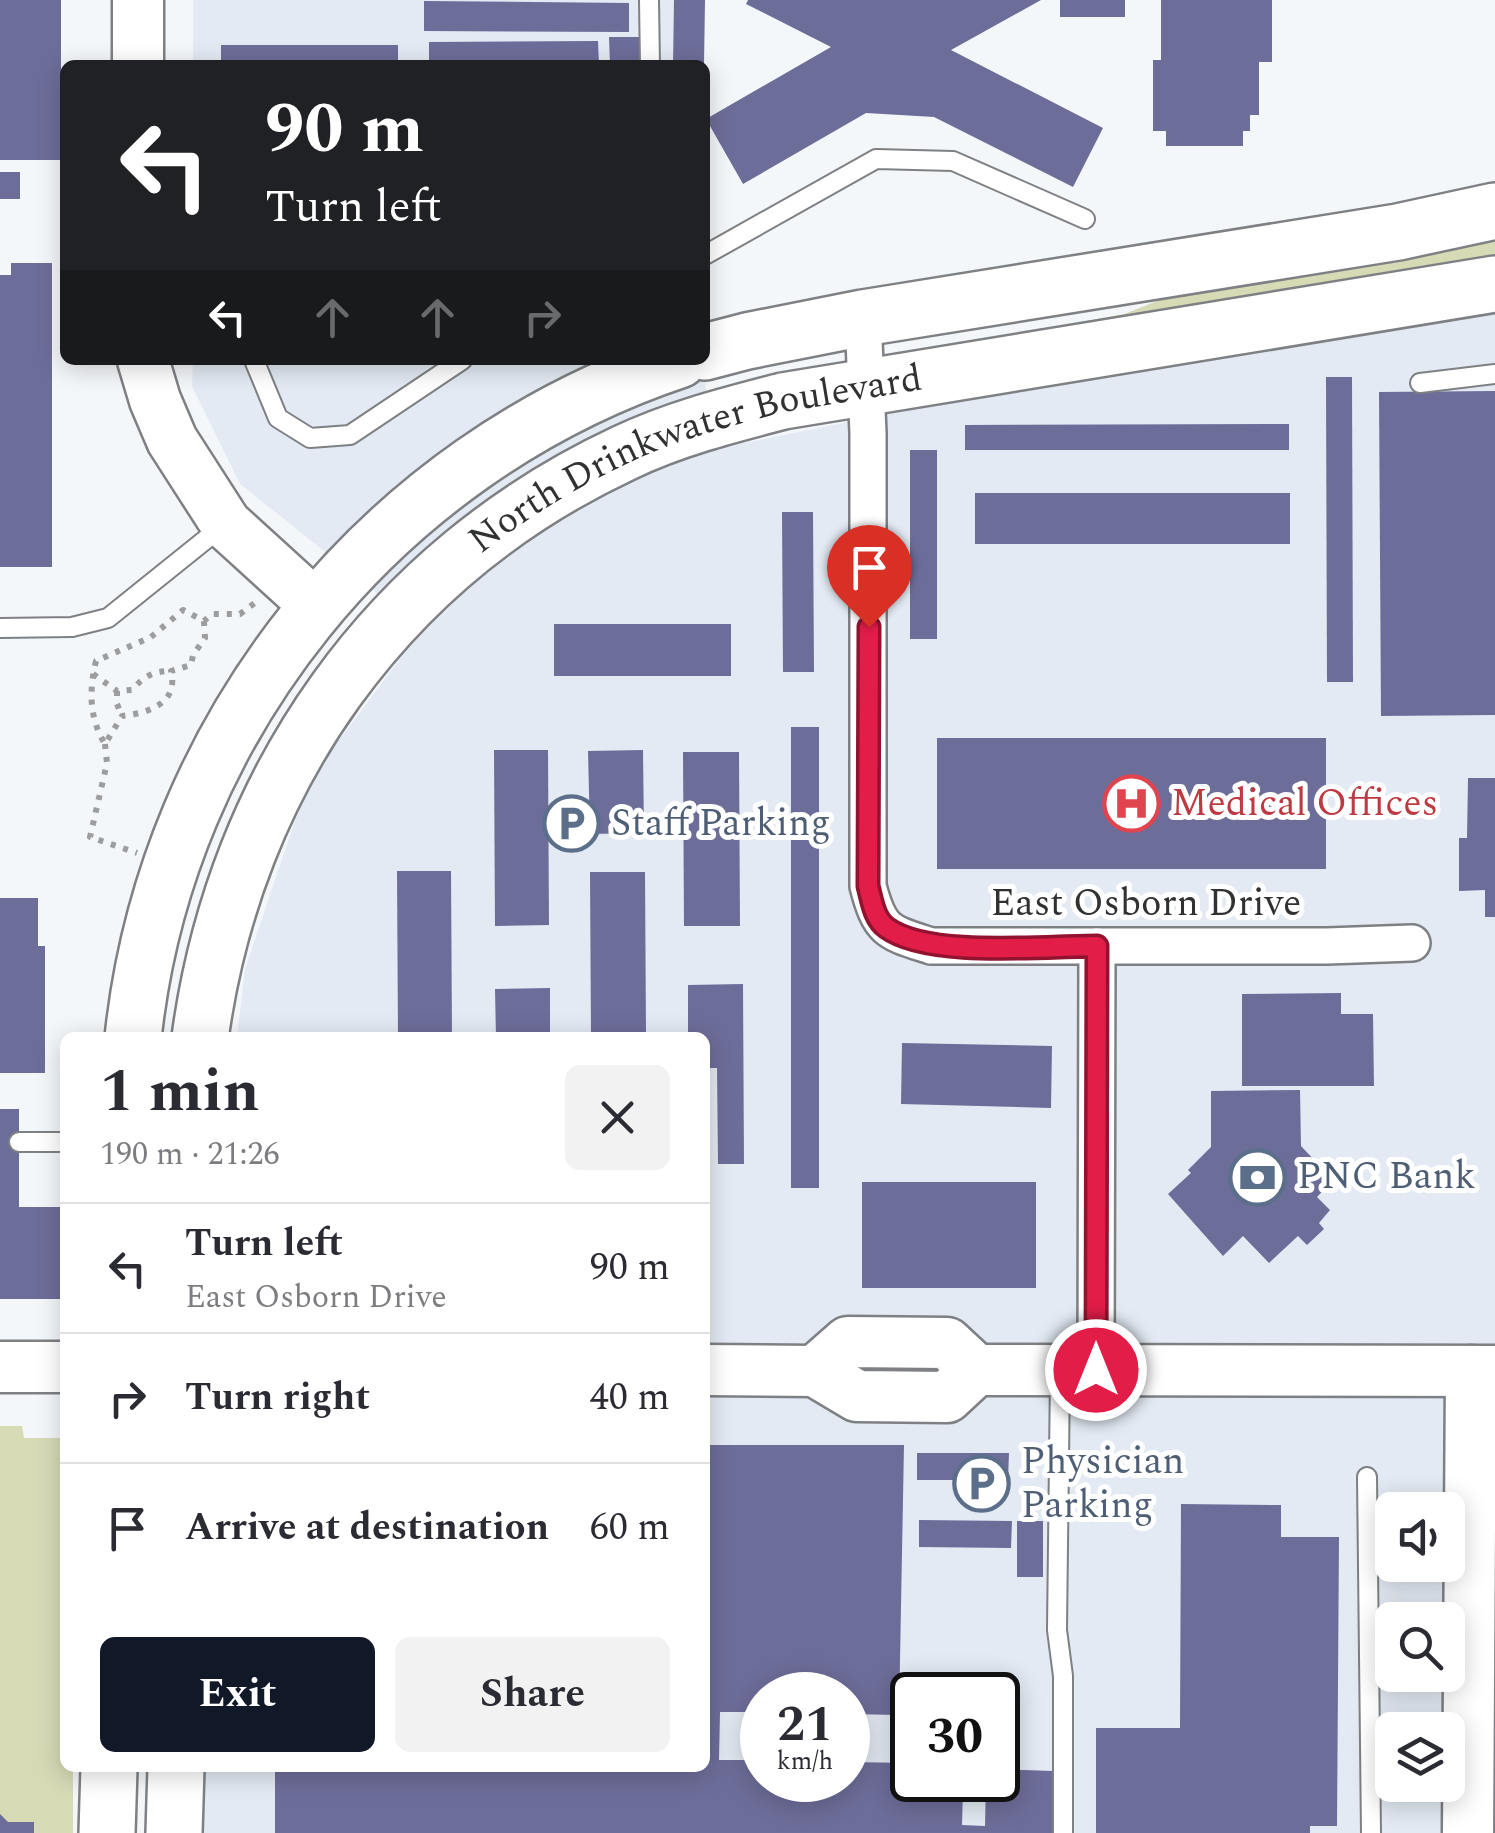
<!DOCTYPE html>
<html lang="en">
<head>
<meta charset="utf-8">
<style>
	:root { --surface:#fff; --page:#f2f2f3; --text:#2b2b33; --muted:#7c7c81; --line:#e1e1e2; --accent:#111827 }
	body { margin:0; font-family:Spectral,serif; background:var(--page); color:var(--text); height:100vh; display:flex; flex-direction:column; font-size:38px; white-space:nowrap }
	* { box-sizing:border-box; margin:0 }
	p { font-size:32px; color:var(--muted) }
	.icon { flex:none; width:55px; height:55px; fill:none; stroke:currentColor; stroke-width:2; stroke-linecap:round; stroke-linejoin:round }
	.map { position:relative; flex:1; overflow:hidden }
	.panel { position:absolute; left:60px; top:1032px; width:650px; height:740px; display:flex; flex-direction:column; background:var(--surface); border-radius:15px; box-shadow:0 5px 25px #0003 }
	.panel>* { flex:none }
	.hud { position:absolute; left:60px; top:60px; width:650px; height:305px; border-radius:15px; box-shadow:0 5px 25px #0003; background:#202124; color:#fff; overflow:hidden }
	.tools { position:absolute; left:1375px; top:1492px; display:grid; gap:20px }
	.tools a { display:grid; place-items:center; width:90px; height:90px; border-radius:15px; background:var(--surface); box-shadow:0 5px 25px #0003; font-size:50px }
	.speed { position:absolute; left:740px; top:1672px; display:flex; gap:20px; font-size:50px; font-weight:700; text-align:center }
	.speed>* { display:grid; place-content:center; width:130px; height:130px; border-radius:50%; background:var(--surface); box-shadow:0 5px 25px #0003; line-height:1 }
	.speed small { font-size:25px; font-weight:400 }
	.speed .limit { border:5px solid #111; border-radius:15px; background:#fff; color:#111 }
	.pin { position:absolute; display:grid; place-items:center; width:85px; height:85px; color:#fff; margin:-102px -42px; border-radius:50% 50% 50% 0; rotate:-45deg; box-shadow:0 0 10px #0007 }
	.pin .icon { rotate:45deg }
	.me { position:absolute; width:110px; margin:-55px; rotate:0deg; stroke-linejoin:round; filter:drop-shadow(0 0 8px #0008) }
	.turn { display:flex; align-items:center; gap:35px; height:210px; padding:0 40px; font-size:45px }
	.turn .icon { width:130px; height:130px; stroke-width:2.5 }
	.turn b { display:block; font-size:70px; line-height:85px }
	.lanes { display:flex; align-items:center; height:95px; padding:0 40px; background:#0003; justify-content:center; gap:50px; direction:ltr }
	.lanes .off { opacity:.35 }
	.round { display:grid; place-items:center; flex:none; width:105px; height:105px; border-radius:15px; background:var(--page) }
	.head { display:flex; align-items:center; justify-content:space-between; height:170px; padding:0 40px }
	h1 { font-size:60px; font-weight:700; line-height:75px }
	.cta { display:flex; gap:20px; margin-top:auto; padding:20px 40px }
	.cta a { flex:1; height:115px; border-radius:15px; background:var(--accent); color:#fff; font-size:40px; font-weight:700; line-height:115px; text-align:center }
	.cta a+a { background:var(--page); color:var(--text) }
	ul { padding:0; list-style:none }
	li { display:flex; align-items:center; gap:30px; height:130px; padding:0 40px; border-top:2px solid var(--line) }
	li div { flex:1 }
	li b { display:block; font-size:38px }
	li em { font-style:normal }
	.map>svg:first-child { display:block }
	.built { fill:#e3eaf3; fill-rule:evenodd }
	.green { fill:#d6dab5 }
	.building { fill:#6d6d9a }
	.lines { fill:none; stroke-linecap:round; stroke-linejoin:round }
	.lane-casing { stroke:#7e8083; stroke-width:22 }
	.street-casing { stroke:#7e8083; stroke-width:40 }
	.secondary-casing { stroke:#7e8083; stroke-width:55 }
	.primary-casing { stroke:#7e8083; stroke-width:60 }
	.path { stroke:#9b9d9f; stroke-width:6; stroke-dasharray:5 8; stroke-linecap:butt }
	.lane { stroke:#fff; stroke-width:18 }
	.street { stroke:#fff; stroke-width:35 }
	.secondary { stroke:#fff; stroke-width:50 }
	.primary { stroke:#fff; stroke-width:55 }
	.route-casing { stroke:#92132f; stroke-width:25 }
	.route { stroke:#e11d48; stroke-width:18 }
	.labels { text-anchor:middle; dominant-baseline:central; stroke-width:10; stroke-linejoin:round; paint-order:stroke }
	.street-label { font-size:38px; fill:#303132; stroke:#fff }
	.health-label { font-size:38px; fill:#be3a42; stroke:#fff; text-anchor:start }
	.service-label { font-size:38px; fill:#4e5e75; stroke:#fff; text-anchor:start }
</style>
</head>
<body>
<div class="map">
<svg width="1495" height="1833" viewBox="0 0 1495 1833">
	<rect width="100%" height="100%" fill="#f4f7fa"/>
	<g class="built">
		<rect x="193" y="0" width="511" height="65"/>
		<path d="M705,257L706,451L906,410L1495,314V1833H190V1768H705V1038L237,1037L245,969L308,782L422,629L240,484L192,386L193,360H705ZM1392,1510H1448V1565H1392ZM1392,1620H1448V1675H1392ZM762,1695H848V1780H762ZM912,1695H998V1780H912ZM1392,1730H1448V1785H1392Z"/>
	</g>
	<g class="green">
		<polygon points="1495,236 1495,254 1480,260 940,348 1124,314 1175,294"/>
		<polygon points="0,1426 22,1426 24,1438 65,1438 65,1768 73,1768 73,1833 0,1833"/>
	</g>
	<g class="building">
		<rect x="0" y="0" width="61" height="160"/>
		<polygon points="674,0 705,0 704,65 673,65"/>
		<polygon points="748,0 1041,0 951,50 1103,128 1073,187 934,117 866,113 743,184 706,119 831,47 746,4"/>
		<rect x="1060" y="0" width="65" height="17"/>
		<polygon points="1161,0 1272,0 1272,62 1259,62 1259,115 1250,115 1250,131 1243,131 1243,146 1166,146 1166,131 1153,131 1153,60 1161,60"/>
		<polygon points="424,1 629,3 629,32 424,31"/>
		<polygon points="609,37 639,37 639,65 610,65"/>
		<polygon points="598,41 599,65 429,65 429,42"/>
		<rect x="221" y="45" width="177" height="20"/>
		<rect x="0" y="172" width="20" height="27"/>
		<polygon points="11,263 52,263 52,567 0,567 0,275 11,275"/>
		<polygon points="1326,377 1352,377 1353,682 1327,682"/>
		<polygon points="1495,391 1495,715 1381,716 1379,392"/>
		<polygon points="1289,424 1289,450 965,450 965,425"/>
		<rect x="910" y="450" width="27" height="189"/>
		<rect x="975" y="493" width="315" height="51"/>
		<polygon points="782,512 813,512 814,672 783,672"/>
		<rect x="554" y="624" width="177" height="52"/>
		<rect x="791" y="727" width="28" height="461"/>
		<rect x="937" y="738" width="389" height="131"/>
		<polygon points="494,750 548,750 549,925 495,926"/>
		<polygon points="643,750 644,833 590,834 588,751"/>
		<polygon points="683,752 739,752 740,926 684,926"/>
		<polygon points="1468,778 1495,778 1495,917 1485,917 1485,890 1459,891 1459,838 1467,838"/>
		<polygon points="397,871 451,871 452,1038 398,1038"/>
		<polygon points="590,872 645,872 646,1034 591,1035"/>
		<polygon points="0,898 38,898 38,946 45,946 45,1073 0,1073"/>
		<polygon points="743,984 744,1164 718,1164 717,1068 705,1068 705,1038 688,1038 688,985"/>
		<polygon points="550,988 550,1038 496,1038 495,989"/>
		<polygon points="1341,993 1341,1014 1373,1014 1374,1086 1242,1086 1242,994"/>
		<polygon points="902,1043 1052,1046 1051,1108 901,1104"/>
		<polygon points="1300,1090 1301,1146 1333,1180 1317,1197 1330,1210 1319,1223 1324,1229 1307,1245 1298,1236 1269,1263 1243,1236 1223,1256 1168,1194 1191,1173 1188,1170 1211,1147 1211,1091"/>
		<polygon points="0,1109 19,1109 19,1207 60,1207 60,1299 0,1299"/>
		<rect x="862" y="1182" width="174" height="106"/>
		<polygon points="705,1445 904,1445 899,1715 848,1714 848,1695 762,1695 762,1712 720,1712 719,1760 762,1760 762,1780 848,1780 848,1762 912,1763 915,1788 963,1789 962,1825 985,1826 986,1780 998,1780 998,1769 1053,1771 1052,1833 275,1833 275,1768 705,1768"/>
		<polygon points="917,1453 1009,1453 1008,1480 917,1480"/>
		<polygon points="1181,1504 1281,1505 1281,1537 1339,1537 1337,1826 1310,1826 1310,1833 1096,1833 1096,1728 1180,1728"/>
		<polygon points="919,1520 1012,1521 1011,1548 919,1547"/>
		<rect x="1017" y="1521" width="26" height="56"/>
		<polygon points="0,1814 8,1822 34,1822 34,1833 0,1833"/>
	</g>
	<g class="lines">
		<defs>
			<g id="lane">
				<polyline points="649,0 650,65"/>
				<polyline points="705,255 876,159 953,161 1085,219"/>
				<polyline points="254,360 278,418 310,438 350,435 462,360"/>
				<polyline points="1420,383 1495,374"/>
				<polyline points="0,628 72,627 108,618 225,524"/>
				<polyline points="19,1142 65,1142"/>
				<polyline points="1060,1374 1057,1630 1063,1676 1063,1833"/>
				<polyline points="1367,1477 1371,1833"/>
			</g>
			<g id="street">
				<path d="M863,318L868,433V886C880,932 888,932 931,946H1327L1412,943"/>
				<polyline points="1096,1370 1097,946"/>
			</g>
			<g id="secondary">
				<polyline points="138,65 138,0"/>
				<polyline points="143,360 155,400 172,440 226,524 315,605"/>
				<polyline points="0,1367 65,1367"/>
				<polyline points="705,1370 815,1371 857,1396 947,1397 976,1370 1495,1371"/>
				<polyline points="815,1371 848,1342 947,1343 976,1370"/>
				<polyline points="1468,1833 1471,1371"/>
			</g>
			<g id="primary">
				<polyline points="705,352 747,341 863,318 1398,232 1495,211"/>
				<path d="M133,1038C166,726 382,459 679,360"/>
				<path id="s1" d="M200,1038C235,779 387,564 624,453C674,429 729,415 783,401L1495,284"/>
				<polyline points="107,1833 109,1768"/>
				<polyline points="174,1833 176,1768"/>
			</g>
		</defs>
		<use href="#lane" class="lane-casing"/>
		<use href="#street" class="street-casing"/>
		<use href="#secondary" class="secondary-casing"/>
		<use href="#primary" class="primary-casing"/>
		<g class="path">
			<path d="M204,621L205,638L193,655L191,665L171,671C179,703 149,713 122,716L105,744C89,718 89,690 96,661L151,637L183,610L204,621L212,614H240L256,602"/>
			<path d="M93,674L117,691L132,690C143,677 153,671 171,671"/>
			<polyline points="117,691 117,704 122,716"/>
			<polyline points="105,744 107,763 90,837 137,853"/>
		</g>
		<use href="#lane" class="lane"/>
		<use href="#street" class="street"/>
		<use href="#secondary" class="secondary"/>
		<use href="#primary" class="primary"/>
	</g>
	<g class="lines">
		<defs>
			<path id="route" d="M869,627L868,886C872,901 874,919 887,928C928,958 1044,946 1097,946L1096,1370"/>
		</defs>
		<use href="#route" class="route-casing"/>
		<use href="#route" class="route"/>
	</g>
	<defs>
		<symbol id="hospital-ring" viewBox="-11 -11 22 22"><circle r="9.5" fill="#fff" stroke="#e0444e" stroke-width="1.5"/><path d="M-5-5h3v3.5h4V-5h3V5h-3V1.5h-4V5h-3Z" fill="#e0444e"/></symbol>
		<symbol id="parking-ring" viewBox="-11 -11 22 22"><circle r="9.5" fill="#fff" stroke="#5c6f8a" stroke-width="1.5"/><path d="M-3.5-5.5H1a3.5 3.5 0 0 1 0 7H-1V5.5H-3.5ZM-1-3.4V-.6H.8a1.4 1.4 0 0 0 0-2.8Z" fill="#5c6f8a"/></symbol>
		<symbol id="bank-ring" viewBox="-11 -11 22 22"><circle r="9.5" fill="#fff" stroke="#5c6f8a" stroke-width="1.5"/><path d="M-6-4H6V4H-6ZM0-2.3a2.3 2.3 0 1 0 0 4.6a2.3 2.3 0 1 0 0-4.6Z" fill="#5c6f8a"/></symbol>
	</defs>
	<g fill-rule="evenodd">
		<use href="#hospital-ring" x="1100" y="772" width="63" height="63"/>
		<use href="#parking-ring" x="540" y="792" width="63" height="63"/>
		<use href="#bank-ring" x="1226" y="1146" width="63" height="63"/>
		<use href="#parking-ring" x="950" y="1452" width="63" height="63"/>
	</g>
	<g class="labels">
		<g class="street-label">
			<text stroke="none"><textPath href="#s1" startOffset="820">North Drinkwater Boulevard</textPath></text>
			<text x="1146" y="904">East Osborn Drive</text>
		</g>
		<g class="health-label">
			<text x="1171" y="804">Medical Offices</text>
		</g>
		<g class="service-label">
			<text x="611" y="824">Staff Parking</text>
			<text x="1297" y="1177">PNC Bank</text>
			<text x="1021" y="1462">Physician<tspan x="1021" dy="44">Parking</tspan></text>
		</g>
	</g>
</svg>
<div class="tools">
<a><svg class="icon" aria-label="sound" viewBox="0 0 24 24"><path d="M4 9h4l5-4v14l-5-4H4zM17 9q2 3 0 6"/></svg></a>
<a><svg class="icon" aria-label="search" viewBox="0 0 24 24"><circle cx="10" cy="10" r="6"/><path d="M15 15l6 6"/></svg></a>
<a><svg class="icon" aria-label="layers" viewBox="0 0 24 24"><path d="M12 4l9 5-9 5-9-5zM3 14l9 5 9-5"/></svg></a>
</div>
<div class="speed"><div>21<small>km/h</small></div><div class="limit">30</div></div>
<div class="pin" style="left:869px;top:627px;background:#d93025"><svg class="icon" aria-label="arrive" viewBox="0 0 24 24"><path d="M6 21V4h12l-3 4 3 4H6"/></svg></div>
<svg class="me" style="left:1096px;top:1370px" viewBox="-20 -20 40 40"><circle r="17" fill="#e11d48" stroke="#fff" stroke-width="3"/><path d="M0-11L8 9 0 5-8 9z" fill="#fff"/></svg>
<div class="hud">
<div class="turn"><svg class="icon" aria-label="left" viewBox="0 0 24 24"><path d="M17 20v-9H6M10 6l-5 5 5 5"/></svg><div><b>90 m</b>Turn left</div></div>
<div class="lanes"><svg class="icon" aria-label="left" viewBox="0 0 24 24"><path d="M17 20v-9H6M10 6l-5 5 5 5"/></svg><svg class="icon off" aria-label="ahead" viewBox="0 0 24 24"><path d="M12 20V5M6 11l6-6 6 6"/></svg><svg class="icon off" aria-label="ahead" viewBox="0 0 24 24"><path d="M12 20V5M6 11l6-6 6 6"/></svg><svg class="icon off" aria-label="right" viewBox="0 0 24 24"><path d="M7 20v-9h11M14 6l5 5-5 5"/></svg></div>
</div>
<section class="panel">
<div class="head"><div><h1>1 min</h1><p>190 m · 21:26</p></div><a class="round"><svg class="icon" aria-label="close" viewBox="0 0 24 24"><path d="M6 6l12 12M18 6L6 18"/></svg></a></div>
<ul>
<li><svg class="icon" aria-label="left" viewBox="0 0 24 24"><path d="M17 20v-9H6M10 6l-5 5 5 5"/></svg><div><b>Turn left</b><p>East Osborn Drive</p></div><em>90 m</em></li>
<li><svg class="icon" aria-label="right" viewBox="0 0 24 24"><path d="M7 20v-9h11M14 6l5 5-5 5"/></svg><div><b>Turn right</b></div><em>40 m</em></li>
<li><svg class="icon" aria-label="arrive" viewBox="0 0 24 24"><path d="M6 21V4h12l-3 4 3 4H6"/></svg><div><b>Arrive at destination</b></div><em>60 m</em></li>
</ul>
<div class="cta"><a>Exit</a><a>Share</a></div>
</section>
</div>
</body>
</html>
